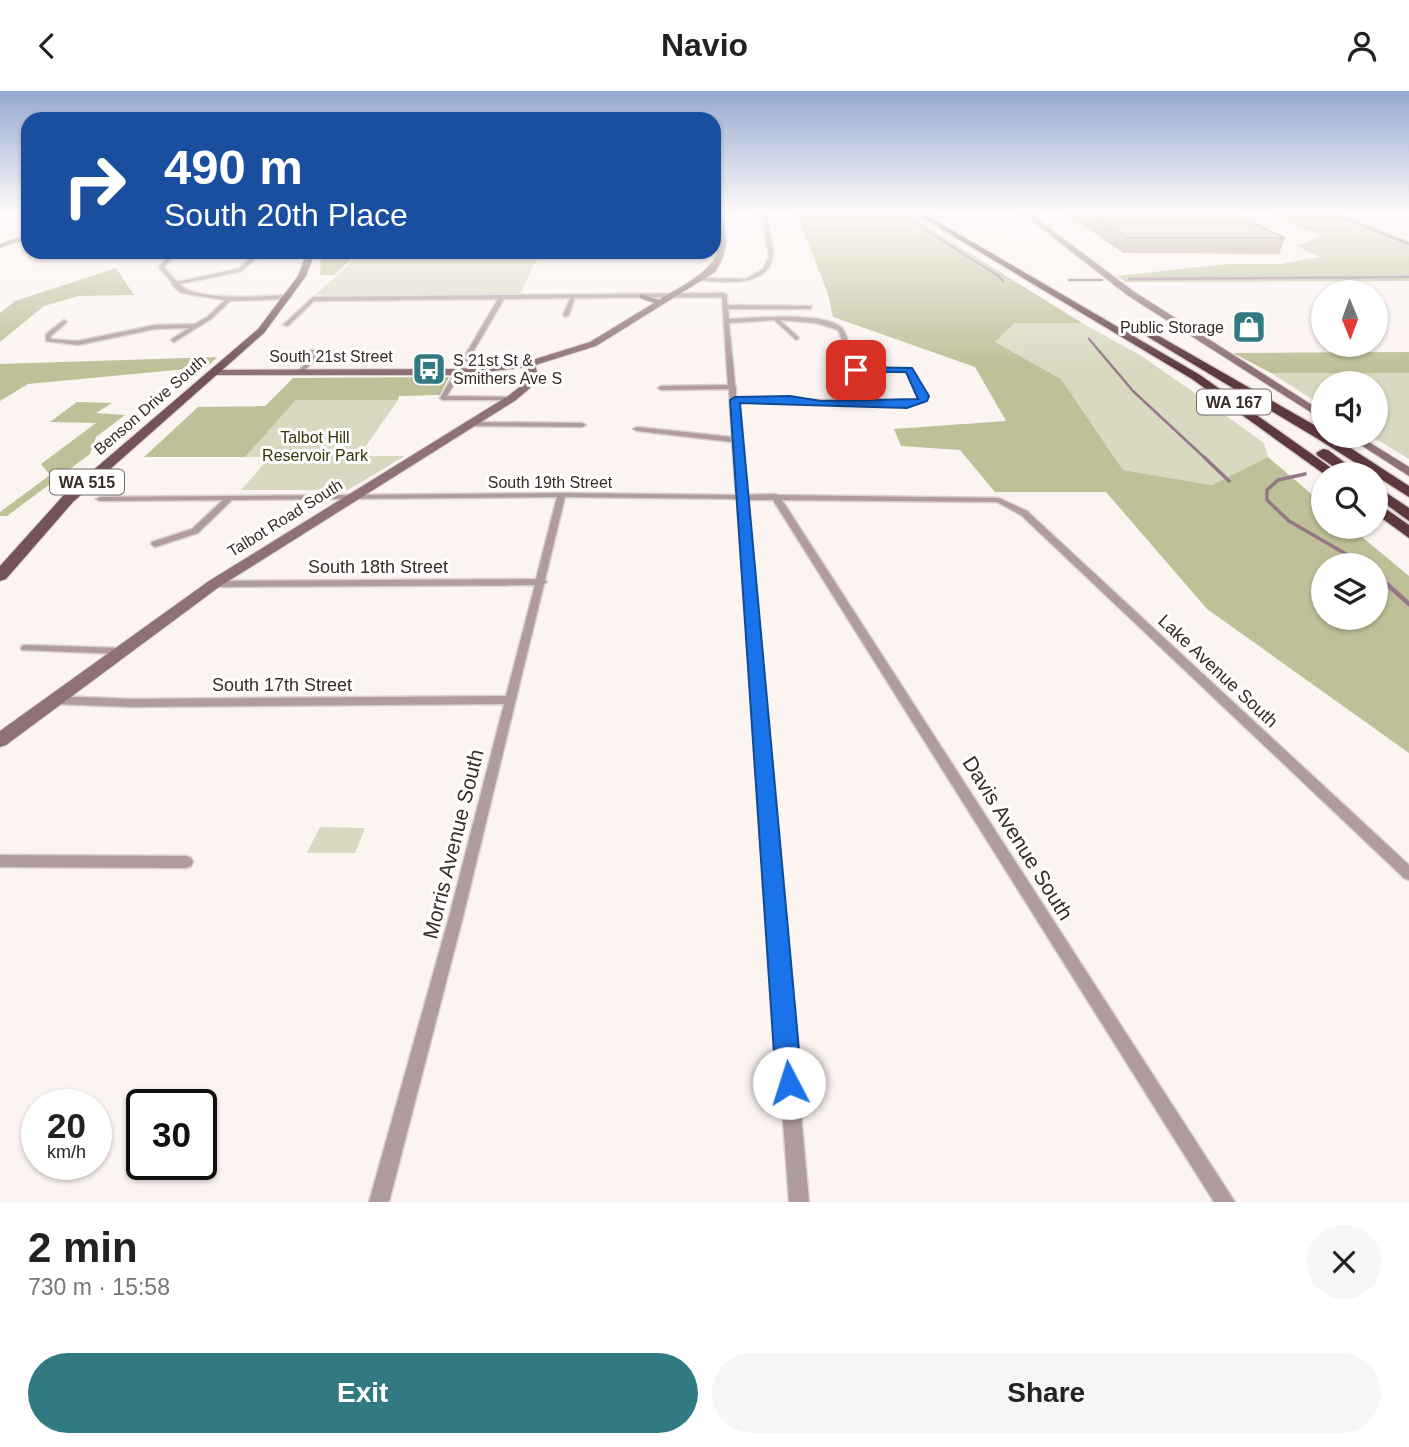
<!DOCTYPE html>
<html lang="en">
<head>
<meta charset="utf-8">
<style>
	:root { --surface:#fff; --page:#f6f6f6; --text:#222; --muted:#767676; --accent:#317a81 }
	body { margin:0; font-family:Helvetica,sans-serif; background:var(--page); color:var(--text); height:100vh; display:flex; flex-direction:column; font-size:26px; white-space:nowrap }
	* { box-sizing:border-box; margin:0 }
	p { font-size:23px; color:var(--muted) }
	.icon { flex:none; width:38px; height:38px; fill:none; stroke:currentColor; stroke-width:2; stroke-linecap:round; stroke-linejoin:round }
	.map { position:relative; height:1111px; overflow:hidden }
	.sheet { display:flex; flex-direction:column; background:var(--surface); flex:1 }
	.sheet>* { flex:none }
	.hud { position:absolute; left:21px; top:21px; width:700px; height:147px; border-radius:21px; box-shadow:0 2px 5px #0004; background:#1a4fa0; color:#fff; overflow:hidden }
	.needle { width:46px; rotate:179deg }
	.controls { position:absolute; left:1311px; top:189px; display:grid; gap:14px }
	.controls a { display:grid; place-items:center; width:77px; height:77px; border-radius:50%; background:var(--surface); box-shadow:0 2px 5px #0004; font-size:35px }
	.speed { position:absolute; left:21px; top:998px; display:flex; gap:14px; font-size:35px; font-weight:700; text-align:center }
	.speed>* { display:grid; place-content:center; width:91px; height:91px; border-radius:50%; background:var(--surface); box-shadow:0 2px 5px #0004; line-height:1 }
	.speed small { font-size:18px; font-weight:400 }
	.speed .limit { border:4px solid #111; border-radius:10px; background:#fff; color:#111 }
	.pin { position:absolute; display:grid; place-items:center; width:60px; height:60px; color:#fff; margin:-30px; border-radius:14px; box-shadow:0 4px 10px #0006 }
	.me { position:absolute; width:77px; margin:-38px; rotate:355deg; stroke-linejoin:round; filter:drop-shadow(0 0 5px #0008) }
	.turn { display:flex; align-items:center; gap:24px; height:147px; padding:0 28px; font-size:32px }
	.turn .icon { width:91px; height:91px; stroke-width:2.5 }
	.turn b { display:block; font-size:49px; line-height:60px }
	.round { display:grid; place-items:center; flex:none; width:74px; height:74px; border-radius:37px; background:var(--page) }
	.headline { display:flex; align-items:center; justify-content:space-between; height:119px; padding:0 28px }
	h1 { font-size:42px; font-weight:800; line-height:52px }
	.primary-button { display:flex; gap:14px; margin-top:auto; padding:14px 28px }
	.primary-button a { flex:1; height:80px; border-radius:42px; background:var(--accent); color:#fff; font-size:28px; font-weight:800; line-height:80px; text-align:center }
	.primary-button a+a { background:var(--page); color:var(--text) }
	header { display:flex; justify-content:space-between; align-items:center; height:91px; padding:0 28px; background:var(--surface); font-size:32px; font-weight:800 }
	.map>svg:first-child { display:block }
	.green { fill:#d9d9c1 }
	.forest { fill:#bfbf98; fill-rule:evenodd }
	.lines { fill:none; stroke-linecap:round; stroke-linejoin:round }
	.stream-far3 { stroke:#957887; stroke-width:2 }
	.stream-far2 { stroke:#957887; stroke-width:2.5 }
	.stream-far1 { stroke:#957887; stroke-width:3.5 }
	.stream { stroke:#957887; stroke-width:4.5 }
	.street-casing { stroke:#d9d0cc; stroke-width:3 }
	.secondary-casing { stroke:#d9d0cc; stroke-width:2 }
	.primary-casing { stroke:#d9d0cc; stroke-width:2 }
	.highway-casing { stroke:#d9d0cc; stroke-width:3 }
	.street { fill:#b09c9e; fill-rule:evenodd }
	.secondary { fill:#8d7174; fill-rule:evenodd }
	.primary { fill:#745357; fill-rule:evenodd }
	.highway { fill:#5d393e; fill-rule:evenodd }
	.wall { fill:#af9b7f }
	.building { fill:#ccb494; stroke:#8f7e68; stroke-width:2 }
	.route { fill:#1a73e8; stroke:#114b97; stroke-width:2 }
	.labels { text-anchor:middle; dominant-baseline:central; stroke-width:6; stroke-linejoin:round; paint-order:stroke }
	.far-poi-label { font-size:16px; fill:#392b26; stroke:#fff; text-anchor:end }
	.far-street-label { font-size:16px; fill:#392b26; stroke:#fff }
	.shield { fill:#fff; stroke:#746b67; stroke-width:2 }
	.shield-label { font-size:16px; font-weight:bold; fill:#392b26 }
	.far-park-label { font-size:16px; fill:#373504; stroke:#fff }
	.street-label { font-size:18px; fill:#392b26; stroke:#fff }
	.near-street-label { font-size:21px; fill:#392b26; stroke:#fff }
</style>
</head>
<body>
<header><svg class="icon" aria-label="back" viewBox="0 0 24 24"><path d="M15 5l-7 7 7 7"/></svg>Navio<svg class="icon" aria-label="person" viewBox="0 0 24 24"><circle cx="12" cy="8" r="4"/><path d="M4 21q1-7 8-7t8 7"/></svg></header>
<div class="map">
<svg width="1409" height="1111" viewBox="0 0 1409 1111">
	<rect width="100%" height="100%" fill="#fcf4f1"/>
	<g class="green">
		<polygon points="363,161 540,161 520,203 315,204"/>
		<polygon points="1015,232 1082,232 1140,264 1192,300 1264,352 1268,366 1212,394 1123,379 1061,288 995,251"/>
		<polygon points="1271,282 1409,282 1409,368 1371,345 1376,345 1376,292 1323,292 1323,315"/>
		<polygon points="296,309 398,309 359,365 405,365 348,399 241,399 270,366 245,366"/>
		<polygon points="320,736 365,737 355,762 307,762"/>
	</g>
	<g class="forest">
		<path d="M796,121H903L1082,232H1015L995,251L1061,288L1123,379L1212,394L1268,366L1323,413V436H1350L1409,485V662L1207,518L1106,401H995L960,359L901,355L894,338L1006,330L975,276L833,226L828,203ZM1323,474H1376V527H1323Z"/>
		<polygon points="1265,121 1322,121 1409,156 1409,190 1126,191 1117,185 1227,173 1280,173 1320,166 1296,155 1322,145"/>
		<polygon points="321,161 359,161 334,184 320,184"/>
		<polygon points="116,177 134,204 79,205 44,215 0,251 0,222 15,210"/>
		<polygon points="1409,261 1409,282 1271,282 1233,262"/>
		<polygon points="217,266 207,276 28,293 0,310 0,273"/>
		<polygon points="449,286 440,304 399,305 398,309 296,309 245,366 144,366 198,316 265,315 293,287"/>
		<polygon points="77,311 112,312 96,322 125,324 96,346 90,363 7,425 0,425 0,421 50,384 41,373 96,332 50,331"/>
	</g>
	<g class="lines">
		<g class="stream-far3">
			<polyline points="897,121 1000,186"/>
			<polyline points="1394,186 1409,186"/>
		</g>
		<g class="stream-far2">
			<polyline points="998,184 1003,190"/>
			<polyline points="1129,188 1409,186"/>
			<polyline points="1069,189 1102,189"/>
			<polyline points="1089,248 1133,300 1206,368"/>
		</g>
		<g class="stream-far1">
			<polyline points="1204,366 1229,390"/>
			<polyline points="1305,383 1278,389 1267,399 1267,409 1289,430 1365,474"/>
			<polyline points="1376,483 1390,496"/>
		</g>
		<polyline class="stream" points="1388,494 1409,513"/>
		<defs>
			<g id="street">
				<path d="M755,121H760L767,126C769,137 775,160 772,169C764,197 721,191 699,189L701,187L746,188L763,178L769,167L763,127Z"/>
				<path d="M173,161H177L164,176L177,191L238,178L252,166L256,167L242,180L179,193C195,211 264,205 288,204L291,206L288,208L230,210L211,228L174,251L171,249L172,248L189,237L155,238L78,254L46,250V243L64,229L67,231L66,232L51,245V248L78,250L155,234L195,233L207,226L225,209L181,202L172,194V192L159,176Z"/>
				<path d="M724,202L727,204V214L812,215L810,218H728L729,228C752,227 825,220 842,237C846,241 855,269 858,277L911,278L926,305L924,311L907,315L736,311L745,404L775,403L778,404L999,407L1027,420L1409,774V789L1404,787L1021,424L997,411L782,409L1235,1111H1214L773,409H745L809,1111H789L737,408L565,406L545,489L547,491L544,493L463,826L389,1111H369L449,826L504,613L132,616L54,613L50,612L48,609L50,606L54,605L132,608L506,605L535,494L214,496L209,493L214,490L536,488L557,406L232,409L198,442L155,456L151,453L152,451L192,438L223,409L100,410L96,408L100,406L562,402L736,404L732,351L637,340L633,338L637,336L732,346L729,298L661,299L658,297L661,295L728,294L722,206L575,207L569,224L566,226L563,224L570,207L504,208L447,305L514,306V308L512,309H443L440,307L498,208L314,210L288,235L283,234L313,206ZM774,229L796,249L799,247L798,246L780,229L816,232L838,239L854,280L907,281L920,305L919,309L907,311L736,307V296L735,294L729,232Z"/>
				<polygon points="311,259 315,259 318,266 302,282 298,282 298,280 312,266"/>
				<polygon points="466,331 582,332 586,334 582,336 469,335 466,335"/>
				<polygon points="26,554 121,557 126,560 121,563 22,559 21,557 22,555"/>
				<polygon points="0,764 186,765 191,767 193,771 191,775 186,777 0,776"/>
			</g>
			<g id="secondary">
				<path d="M715,121H721C730,142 728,162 715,181L596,255L535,274C542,291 527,299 516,309L219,496L6,654L0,656V640L209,490L508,305C518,297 531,290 527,276L459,284H215L212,283V279L459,278L529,270L590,251L654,212L640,207V203L659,209C694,187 736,172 715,121Z"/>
				<polygon points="1021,121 1028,121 1133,200 1323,321 1323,329 1127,204"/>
				<polygon points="1325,121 1333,121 1409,151 1409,155"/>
				<polygon points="28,143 28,147 0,157 0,153"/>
				<polygon points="1347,345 1359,345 1409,376 1409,385"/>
			</g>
			<polygon id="primary" points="307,161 315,161 306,185 264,242 73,411 6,488 0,490 0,475 63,405 258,238 298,185"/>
			<g id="highway">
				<polygon points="913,121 921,121 1200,284 1340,383 1324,383 1192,288"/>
				<polygon points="1152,241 1323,339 1323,345 1332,345 1409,395 1409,406 1318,348 1148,246 1147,244"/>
				<polygon points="1323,358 1328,359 1360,383 1344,383 1318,365 1316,362"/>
				<polygon points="1376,395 1409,417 1409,430 1376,406"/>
				<polygon points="1376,411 1409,434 1409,447 1376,423"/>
			</g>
		</defs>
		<use href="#street" class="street-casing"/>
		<use href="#secondary" class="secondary-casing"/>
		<use href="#primary" class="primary-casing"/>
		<use href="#highway" class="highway-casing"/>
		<use href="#street" class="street"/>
		<use href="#secondary" class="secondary"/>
		<use href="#primary" class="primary"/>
		<use href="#highway" class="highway"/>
	</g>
	<polygon class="wall" points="1064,121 1230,121 1285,147 1279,163 1123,162"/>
	<polygon class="building" points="1088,121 1230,121 1285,147 1128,147"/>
	<linearGradient id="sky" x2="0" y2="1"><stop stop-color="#96a9d2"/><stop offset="0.44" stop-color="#fefaf9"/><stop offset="1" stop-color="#fefaf9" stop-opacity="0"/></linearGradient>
	<rect width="1409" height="277" fill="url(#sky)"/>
	<polygon class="route" points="856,276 912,277 929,305 927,310 907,317 740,312 802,992 798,1001 789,1005 780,1001 776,992 730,309 735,306 790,305 821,310 918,308 906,281 852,281"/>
	<defs>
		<symbol id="shop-square" viewBox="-11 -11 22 22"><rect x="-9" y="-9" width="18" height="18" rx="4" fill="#317a81" stroke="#fff"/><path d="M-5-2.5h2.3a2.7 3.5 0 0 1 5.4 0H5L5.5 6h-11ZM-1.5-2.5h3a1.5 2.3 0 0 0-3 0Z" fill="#fff"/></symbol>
		<symbol id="bus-square" viewBox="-11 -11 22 22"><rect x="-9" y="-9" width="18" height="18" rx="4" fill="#317a81" stroke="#fff"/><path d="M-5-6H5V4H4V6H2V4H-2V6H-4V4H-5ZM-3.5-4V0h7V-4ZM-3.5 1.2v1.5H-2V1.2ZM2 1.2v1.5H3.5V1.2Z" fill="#fff"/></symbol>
	</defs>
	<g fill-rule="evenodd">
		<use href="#shop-square" x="1230" y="217" width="38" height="38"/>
		<use href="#bus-square" x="410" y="259" width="38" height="38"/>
	</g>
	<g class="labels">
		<g class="far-poi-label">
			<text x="1224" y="236">Public Storage</text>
			<text x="453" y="269" text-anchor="start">S 21st St &amp;<tspan x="453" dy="18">Smithers Ave S</tspan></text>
		</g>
		<g class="far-street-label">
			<text x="331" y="265">South 21st Street</text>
			<text transform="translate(150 314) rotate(-41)">Benson Drive South</text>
			<text x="550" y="391">South 19th Street</text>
			<text transform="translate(285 427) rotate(-32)">Talbot Road South</text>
		</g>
		<g class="shield">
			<rect x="1197" y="298.5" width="74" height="25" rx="5"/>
			<rect x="50" y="378.5" width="74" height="25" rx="5"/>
		</g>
		<g class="shield-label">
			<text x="1234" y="311">WA 167</text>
			<text x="87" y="391">WA 515</text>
		</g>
		<g class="far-park-label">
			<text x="315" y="346">Talbot Hill<tspan x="315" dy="18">Reservoir Park</tspan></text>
		</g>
		<g class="street-label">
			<text x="378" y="476">South 18th Street</text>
			<text transform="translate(1218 580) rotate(43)">Lake Avenue South</text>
			<text x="282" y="594">South 17th Street</text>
		</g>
		<g class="near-street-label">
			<text transform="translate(1018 747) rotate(58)">Davis Avenue South</text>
			<text transform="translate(453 753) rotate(-76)">Morris Avenue South</text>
		</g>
	</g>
</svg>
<div class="controls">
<a><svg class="needle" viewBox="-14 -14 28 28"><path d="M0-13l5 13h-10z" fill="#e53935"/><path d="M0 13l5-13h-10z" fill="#767676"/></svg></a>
<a><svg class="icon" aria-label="sound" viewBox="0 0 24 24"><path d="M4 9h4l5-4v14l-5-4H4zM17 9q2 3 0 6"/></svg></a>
<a><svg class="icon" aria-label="search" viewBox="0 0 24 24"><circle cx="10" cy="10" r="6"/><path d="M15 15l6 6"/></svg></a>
<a><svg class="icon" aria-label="layers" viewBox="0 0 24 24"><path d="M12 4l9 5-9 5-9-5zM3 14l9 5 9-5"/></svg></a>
</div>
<div class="speed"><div>20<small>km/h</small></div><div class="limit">30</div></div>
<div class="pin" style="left:856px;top:279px;background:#d93025"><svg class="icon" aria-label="arrive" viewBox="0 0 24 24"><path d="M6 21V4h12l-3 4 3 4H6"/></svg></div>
<svg class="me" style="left:789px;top:992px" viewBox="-20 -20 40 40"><circle r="19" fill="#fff"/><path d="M0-13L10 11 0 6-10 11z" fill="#1a73e8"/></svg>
<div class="hud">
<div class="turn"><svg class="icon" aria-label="right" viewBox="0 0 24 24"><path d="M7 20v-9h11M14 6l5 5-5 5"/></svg><div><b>490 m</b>South 20th Place</div></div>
</div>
</div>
<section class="sheet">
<div class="headline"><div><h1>2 min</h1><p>730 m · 15:58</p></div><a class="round"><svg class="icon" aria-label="close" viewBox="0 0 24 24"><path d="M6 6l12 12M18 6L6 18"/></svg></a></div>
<div class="primary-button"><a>Exit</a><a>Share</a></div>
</section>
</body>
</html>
